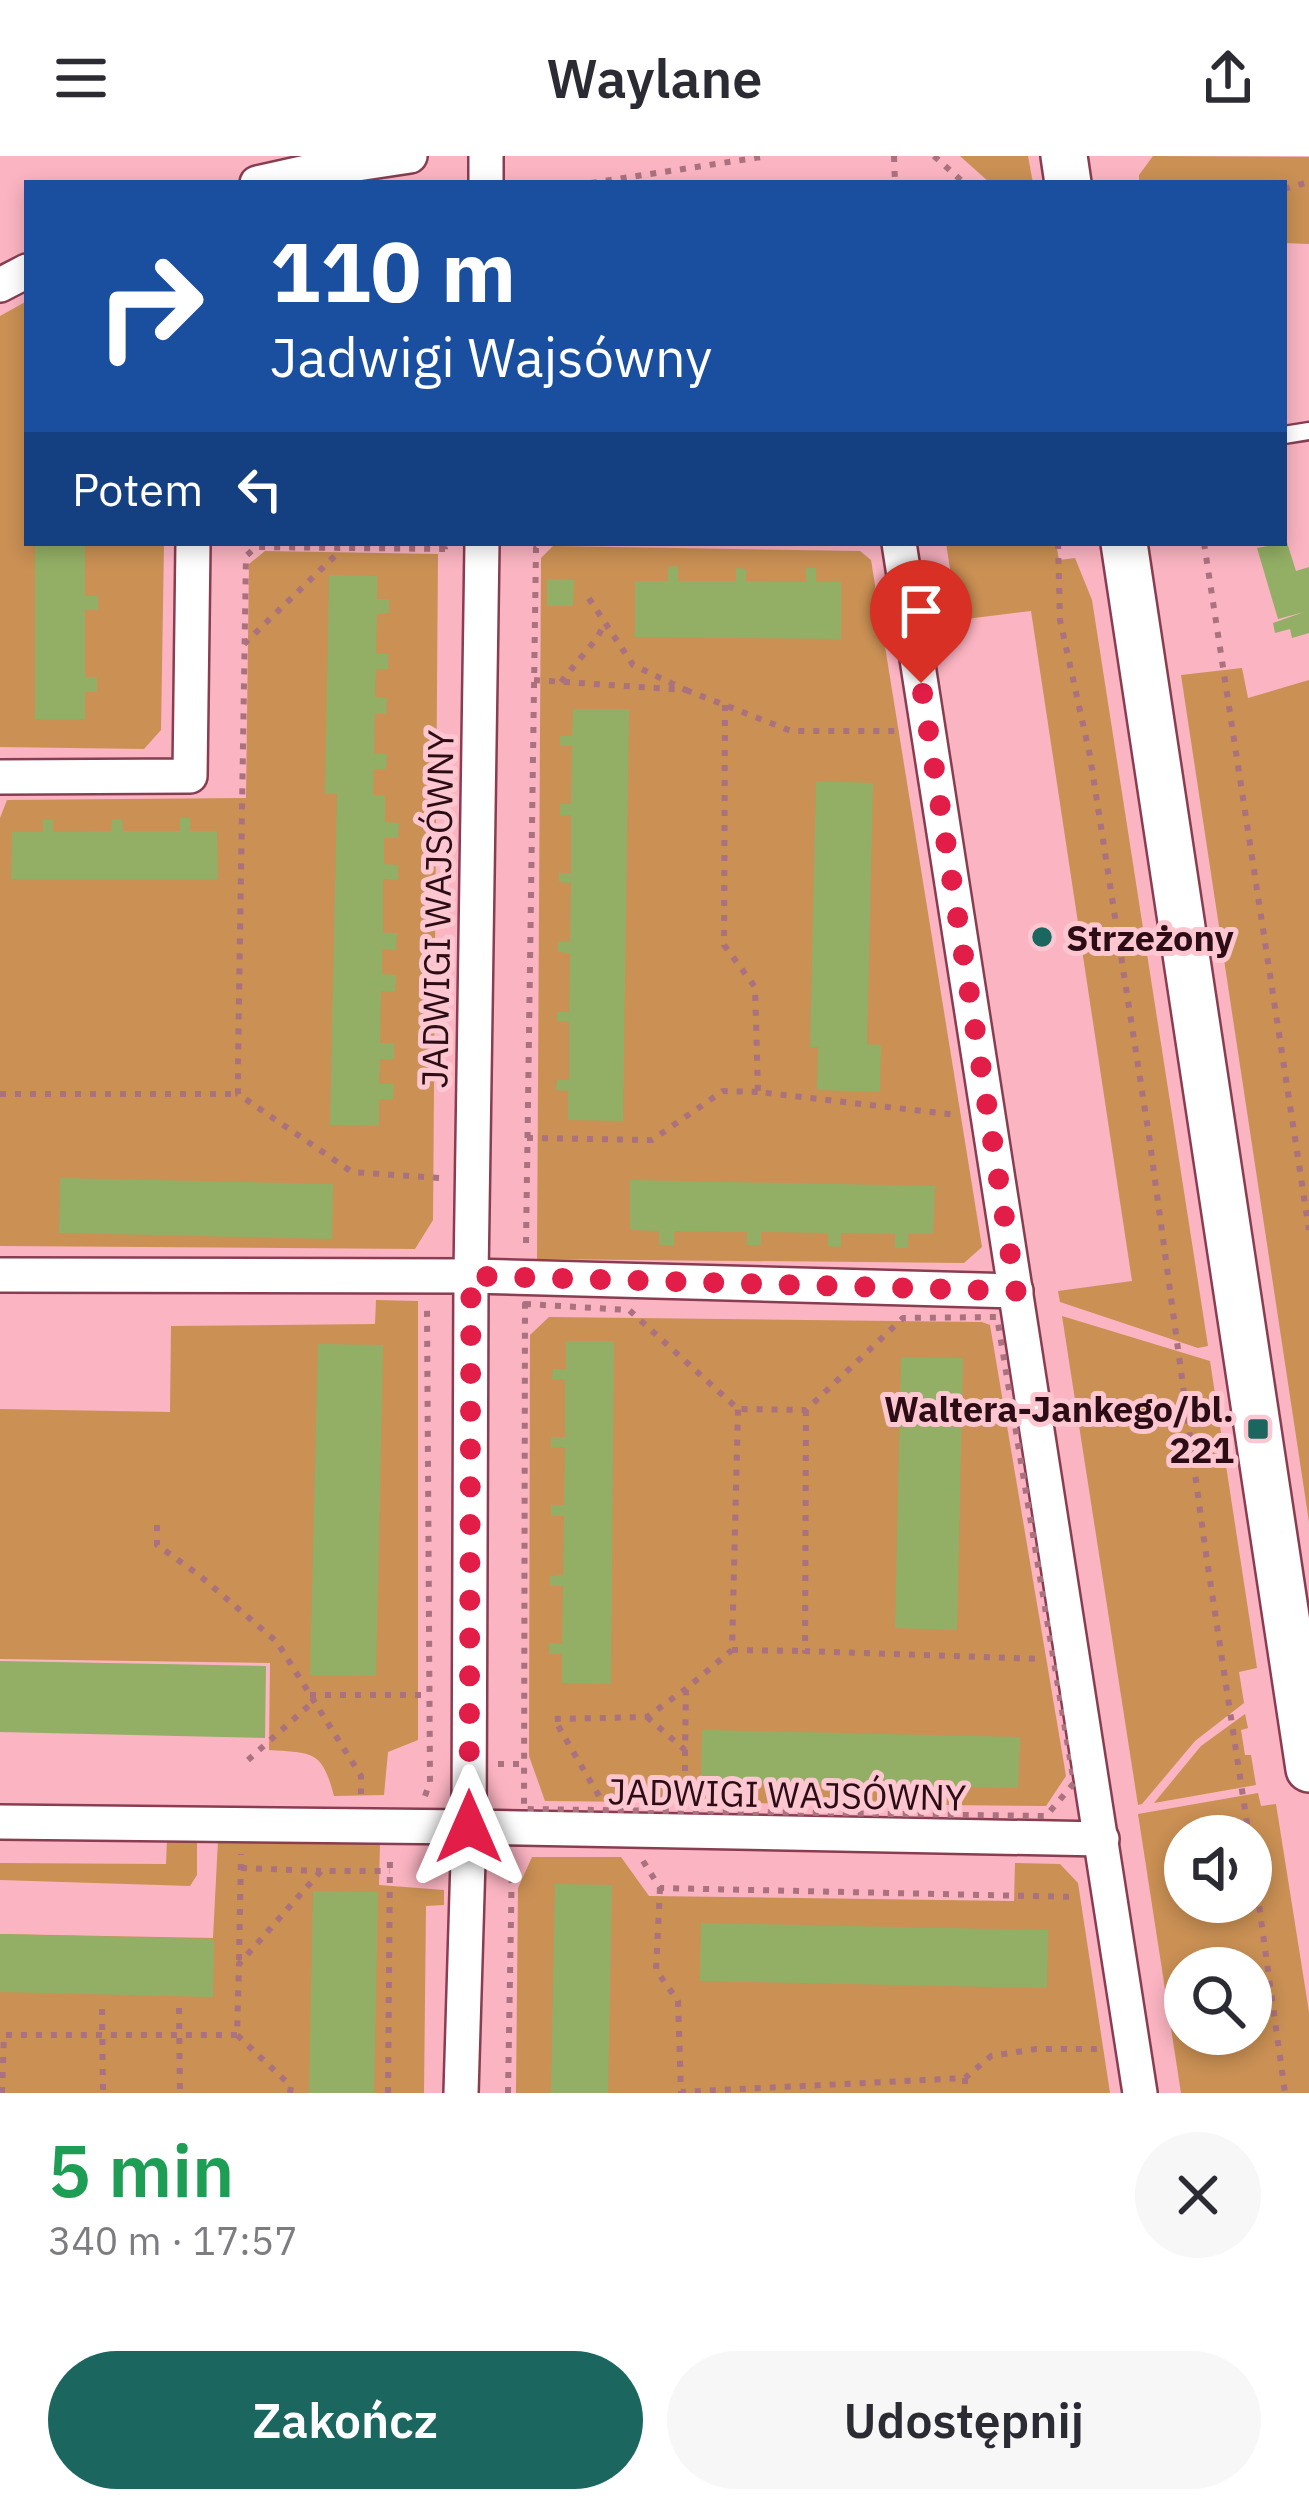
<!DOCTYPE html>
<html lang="pl">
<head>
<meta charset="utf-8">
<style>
	:root { --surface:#fff; --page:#f7f7f7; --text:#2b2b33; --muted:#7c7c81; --accent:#1b665f }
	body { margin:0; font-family:"IBM Plex Sans",sans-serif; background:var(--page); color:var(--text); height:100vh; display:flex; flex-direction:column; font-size:45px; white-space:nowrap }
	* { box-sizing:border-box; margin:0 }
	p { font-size:39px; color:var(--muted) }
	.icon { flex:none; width:66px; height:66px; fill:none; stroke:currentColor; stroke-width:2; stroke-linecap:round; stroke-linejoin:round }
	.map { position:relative; height:1937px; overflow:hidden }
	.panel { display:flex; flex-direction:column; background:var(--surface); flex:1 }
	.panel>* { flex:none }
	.banner { position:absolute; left:24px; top:24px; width:1263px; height:366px; border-radius:0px; box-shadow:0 6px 18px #0003; background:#1a4fa0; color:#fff; overflow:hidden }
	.fabs { position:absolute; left:1164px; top:1659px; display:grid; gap:24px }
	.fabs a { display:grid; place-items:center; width:108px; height:108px; border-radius:50%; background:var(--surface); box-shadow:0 6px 18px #0003; font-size:60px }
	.pin { position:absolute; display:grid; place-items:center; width:102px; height:102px; color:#fff; margin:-123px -51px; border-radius:50% 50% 50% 0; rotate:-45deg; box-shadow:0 0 12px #0007 }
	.pin .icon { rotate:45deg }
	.me { position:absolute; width:132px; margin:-66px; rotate:0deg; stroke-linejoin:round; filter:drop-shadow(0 0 9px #0008) }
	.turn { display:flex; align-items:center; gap:42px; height:252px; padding:0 48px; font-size:54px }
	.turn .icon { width:156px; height:156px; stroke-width:2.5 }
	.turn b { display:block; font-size:84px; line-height:102px }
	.then { display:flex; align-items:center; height:114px; padding:0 48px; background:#0003; gap:24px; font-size:45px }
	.round { display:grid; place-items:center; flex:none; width:126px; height:126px; border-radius:63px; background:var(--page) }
	.summary { display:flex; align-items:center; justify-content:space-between; height:204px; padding:0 48px }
	h1 { font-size:72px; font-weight:600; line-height:90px; color:#1e9e55 }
	.button { display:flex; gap:24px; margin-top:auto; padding:24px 48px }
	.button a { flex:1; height:138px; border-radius:72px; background:var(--accent); color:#fff; font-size:48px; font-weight:600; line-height:138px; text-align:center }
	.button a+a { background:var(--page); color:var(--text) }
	header { display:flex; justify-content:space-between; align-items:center; height:156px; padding:0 48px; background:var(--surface); font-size:54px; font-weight:600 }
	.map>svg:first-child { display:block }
	.green { fill:#ca9054; fill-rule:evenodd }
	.building { fill:#93af65 }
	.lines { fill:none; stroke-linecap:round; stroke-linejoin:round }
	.lane-casing { stroke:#883d50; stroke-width:21 }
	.street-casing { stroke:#883d50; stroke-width:38 }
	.secondary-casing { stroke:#883d50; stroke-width:50 }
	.path { stroke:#aa727e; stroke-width:6; stroke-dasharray:6 9; stroke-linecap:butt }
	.lane { stroke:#fff; stroke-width:16 }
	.street { stroke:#fff; stroke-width:33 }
	.secondary { stroke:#fff; stroke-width:45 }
	.route { stroke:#e11d48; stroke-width:21; stroke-dasharray:0 37.8 }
	.poi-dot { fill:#1b665f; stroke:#fdc7d1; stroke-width:4.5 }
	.labels { text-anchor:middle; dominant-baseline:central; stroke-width:10; stroke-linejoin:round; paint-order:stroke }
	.street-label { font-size:36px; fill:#2c0d15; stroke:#fdc7d1 }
	.poi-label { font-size:36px; font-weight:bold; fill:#2c0d15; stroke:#fdc7d1; text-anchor:start }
</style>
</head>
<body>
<header><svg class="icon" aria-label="menu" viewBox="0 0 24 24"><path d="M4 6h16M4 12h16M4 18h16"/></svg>Waylane<svg class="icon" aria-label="share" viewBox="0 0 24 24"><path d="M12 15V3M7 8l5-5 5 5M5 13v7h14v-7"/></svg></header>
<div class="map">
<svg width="1309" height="1937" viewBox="0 0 1309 1937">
	<rect width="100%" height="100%" fill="#fbb4c2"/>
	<g class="green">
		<polygon points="960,0 1028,0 1033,27 990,27"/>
		<polygon points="1153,0 1309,1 1309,88 1284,87 1284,27 1139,27 1139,19"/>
		<polygon points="27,145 27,387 164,387 161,574 144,593 0,591 0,160"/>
		<polygon points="946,387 1056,387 1059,404 1075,402 1092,444 1208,1190 1198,1192 1060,1146 1058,1135 1132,1125 1031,455 958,464"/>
		<polygon points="553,390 860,395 871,404 982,1091 964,1107 537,1103 541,402"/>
		<polygon points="265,395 438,398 433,1064 415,1093 0,1090 0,662 7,644 246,642 249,408"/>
		<polygon points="1242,512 1248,542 1309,524 1309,1366 1181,519"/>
		<path d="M376,1144L418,1145V1584L388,1596L384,1639L334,1640C322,1594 313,1597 269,1594L270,1507L0,1503V1253L170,1256L171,1170L375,1168Z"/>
		<polygon points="1062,1160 1210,1205 1257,1512 1239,1516 1244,1547 1195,1585 1142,1648 1138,1649"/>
		<polygon points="549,1161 982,1166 990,1169 1066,1620 1046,1650 545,1645 529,1600 530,1179"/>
		<polygon points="1245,1558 1248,1572 1241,1574 1245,1599 1251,1599 1256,1629 1154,1647 1201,1590"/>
		<path d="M1258,1637L1261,1650L1276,1648L1309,1856V1937H1181L1138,1658ZM1185,1680H1251V1746H1185ZM1185,1812H1251V1878H1185Z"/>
		<polygon points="167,1683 197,1684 197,1719 190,1730 0,1724 0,1707 166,1708"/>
		<polygon points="218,1684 380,1687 379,1729 444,1734 444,1749 426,1750 424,1937 0,1937 0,1778 213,1782"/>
		<polygon points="532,1701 621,1701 649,1740 1014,1745 1015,1707 1060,1708 1078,1727 1110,1937 516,1937 518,1732"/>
	</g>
	<g class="building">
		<polygon points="1284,377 1296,415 1309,411 1309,477 1292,482 1290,473 1275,477 1273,467 1304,456 1278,463 1257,392 1284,387"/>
		<polygon points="35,387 85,387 85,440 98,440 98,454 85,454 85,521 97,521 97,536 85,536 85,563 35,563"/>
		<polygon points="678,410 678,425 736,425 736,412 746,413 746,425 806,426 806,412 816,412 816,426 841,426 841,483 635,481 635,425 668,425 668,411"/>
		<polygon points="329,419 377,420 377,443 389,443 389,457 377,458 376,498 388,498 388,513 376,513 375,541 387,542 386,558 375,558 374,598 387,598 386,613 374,613 373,639 385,640 385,666 399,667 398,682 384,682 384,708 398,709 398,724 383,723 383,777 397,777 396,794 382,793 382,818 396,819 395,835 381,835 380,887 394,887 394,903 380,903 379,928 394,928 393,943 379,943 379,970 330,969 337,638 325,638"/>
		<polygon points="547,423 574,424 573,450 547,450"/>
		<polygon points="573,553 629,553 623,965 568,964 568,935 556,934 557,924 569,924 569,866 557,865 557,856 569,856 570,797 558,796 558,786 570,786 571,727 559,726 559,717 571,717 571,659 560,659 560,648 571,648 572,590 560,590 560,580 572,580"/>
		<polygon points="816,625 873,627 867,888 881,889 880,936 817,934 818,891 810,891"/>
		<polygon points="180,662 190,662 190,675 217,675 218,723 11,723 12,676 43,676 43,664 53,664 53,676 111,675 112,663 122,663 123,675 180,675"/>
		<polygon points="60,1022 333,1028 332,1083 59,1077"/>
		<polygon points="630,1024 935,1030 933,1078 908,1078 908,1092 895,1092 895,1078 841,1077 841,1091 828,1090 828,1077 761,1076 761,1089 747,1089 747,1076 674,1075 674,1090 659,1089 659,1075 630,1074"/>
		<polygon points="566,1185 614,1185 611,1528 562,1527 562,1498 549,1498 549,1487 562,1488 563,1430 550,1430 550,1420 563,1419 564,1360 551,1360 551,1349 564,1349 565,1291 551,1291 551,1281 565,1281 565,1223 552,1223 553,1213 566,1213"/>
		<polygon points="318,1188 383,1189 376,1520 310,1519"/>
		<polygon points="901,1201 963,1202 957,1474 895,1472"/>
		<polygon points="0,1505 266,1510 265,1582 0,1576"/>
		<polygon points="702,1574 1020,1581 1018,1632 701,1626"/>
		<polygon points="555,1728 612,1729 608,1937 551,1937"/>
		<polygon points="313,1735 378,1736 374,1937 309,1937"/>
		<polygon points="701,1767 1048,1774 1047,1832 700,1825"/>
		<polygon points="0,1778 214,1783 213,1841 0,1836"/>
	</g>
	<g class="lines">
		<defs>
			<polyline id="lane" points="1284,279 1309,275"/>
			<g id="street">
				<polyline points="257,27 311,15 410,0"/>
				<polyline points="486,27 486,0"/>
				<polyline points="0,129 27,115"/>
				<polyline points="899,387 1140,1937"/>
				<polyline points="0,621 190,620 193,387"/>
				<polyline points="0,1119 471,1120 1016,1135"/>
				<polyline points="0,1666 469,1671 1102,1683"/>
				<polyline points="461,1937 469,1671 471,1120 482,387"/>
			</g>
			<g id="secondary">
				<polyline points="1064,0 1068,27"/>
				<polyline points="1124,387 1309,1613"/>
			</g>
		</defs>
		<use href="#lane" class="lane-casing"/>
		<use href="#street" class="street-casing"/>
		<use href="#secondary" class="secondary-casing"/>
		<g class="path">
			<polyline points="894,0 895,27"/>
			<polyline points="934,0 964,27"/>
			<polyline points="591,27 768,0"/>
			<polyline points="1284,33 1309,26"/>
			<polyline points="1058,387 1060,464 1090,600 1149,980 1205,1391 1249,1680"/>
			<polyline points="1204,387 1309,1074"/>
			<polyline points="244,488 341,394"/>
			<polyline points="534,524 686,534 633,509 586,438"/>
			<polyline points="561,526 597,482 605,467"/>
			<polyline points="686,534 791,575 897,575"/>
			<polyline points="725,549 724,789 755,831 758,936 957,959"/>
			<polyline points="0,938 238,938"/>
			<polyline points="527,982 652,984 723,935 758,936"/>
			<polyline points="439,1022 352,1016 238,938 238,906 246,400 256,391 445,393 445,399"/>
			<polyline points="526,1087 536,392 543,387"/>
			<polygon points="525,1148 629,1154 738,1253 806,1254 903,1162 997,1161 1074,1627 1046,1660 524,1653"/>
			<polyline points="806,1254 805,1495 1040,1503"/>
			<polyline points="157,1369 157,1389 199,1419 277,1486 361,1620 361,1638"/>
			<polyline points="732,1494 805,1495"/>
			<polyline points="310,1539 429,1539"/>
			<polyline points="647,1561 685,1594 686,1534"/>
			<polyline points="685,1594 685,1621 695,1642"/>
			<polyline points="248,1604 314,1545"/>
			<polyline points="498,1608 524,1608"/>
			<polyline points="425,1640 430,1626 427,1150"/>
			<polyline points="599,1640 554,1563 647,1561 687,1532 732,1494 738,1253"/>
			<polyline points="1251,1691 1285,1937"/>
			<polyline points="643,1705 660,1732 1077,1741"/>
			<polyline points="241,1712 321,1715"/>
			<polyline points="660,1732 656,1814 678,1845 681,1936 965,1922 991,1900 1036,1893 1099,1893"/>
			<polyline points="239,1804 241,1698"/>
			<polyline points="179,1852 180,1937"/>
			<polyline points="102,1853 103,1937"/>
			<polyline points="965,1922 965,1937"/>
			<polyline points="2,1937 4,1879 237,1879"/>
			<polyline points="290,1937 291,1930 237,1879 239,1808 321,1715 390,1715"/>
			<polyline points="388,1937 390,1701"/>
			<polyline points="508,1937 512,1703"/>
		</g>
		<use href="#lane" class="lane"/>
		<use href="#street" class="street"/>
		<use href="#secondary" class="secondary"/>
	</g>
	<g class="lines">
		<polyline class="route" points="469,1671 471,1120 1016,1135 921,527"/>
	</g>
	<g class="poi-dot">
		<circle cx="1042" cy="781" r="12"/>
		<rect x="1246" y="1261" width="24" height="24" rx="6"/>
	</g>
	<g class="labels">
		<g class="street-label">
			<text transform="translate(437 753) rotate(-89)">JADWIGI WAJSÓWNY</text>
			<text transform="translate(787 1638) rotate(1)">JADWIGI WAJSÓWNY</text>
		</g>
		<g class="poi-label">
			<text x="1066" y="781">Strzeżony</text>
			<text x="1234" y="1252" text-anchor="end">Waltera-Jankego/bl.<tspan x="1234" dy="41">221</tspan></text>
		</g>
	</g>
</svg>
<div class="fabs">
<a><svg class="icon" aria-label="sound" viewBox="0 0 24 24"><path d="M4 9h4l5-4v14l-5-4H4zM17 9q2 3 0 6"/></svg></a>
<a><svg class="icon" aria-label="search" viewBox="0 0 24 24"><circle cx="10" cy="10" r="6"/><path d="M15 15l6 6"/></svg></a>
</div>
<div class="pin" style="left:921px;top:527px;background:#d93025"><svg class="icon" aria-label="arrive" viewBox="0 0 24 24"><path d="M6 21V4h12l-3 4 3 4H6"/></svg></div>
<svg class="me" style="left:469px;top:1671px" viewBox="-20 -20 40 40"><path d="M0-17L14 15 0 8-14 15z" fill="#e11d48" stroke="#fff" stroke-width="4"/></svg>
<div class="banner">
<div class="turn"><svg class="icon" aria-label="right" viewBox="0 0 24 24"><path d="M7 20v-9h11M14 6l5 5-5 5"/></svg><div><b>110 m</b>Jadwigi Wajsówny</div></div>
<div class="then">Potem<svg class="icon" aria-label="left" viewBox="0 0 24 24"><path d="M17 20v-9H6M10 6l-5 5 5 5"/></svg></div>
</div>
</div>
<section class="panel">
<div class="summary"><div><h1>5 min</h1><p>340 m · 17:57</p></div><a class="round"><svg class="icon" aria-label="close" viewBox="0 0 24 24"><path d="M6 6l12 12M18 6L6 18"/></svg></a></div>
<div class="button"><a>Zakończ</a><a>Udostępnij</a></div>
</section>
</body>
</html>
